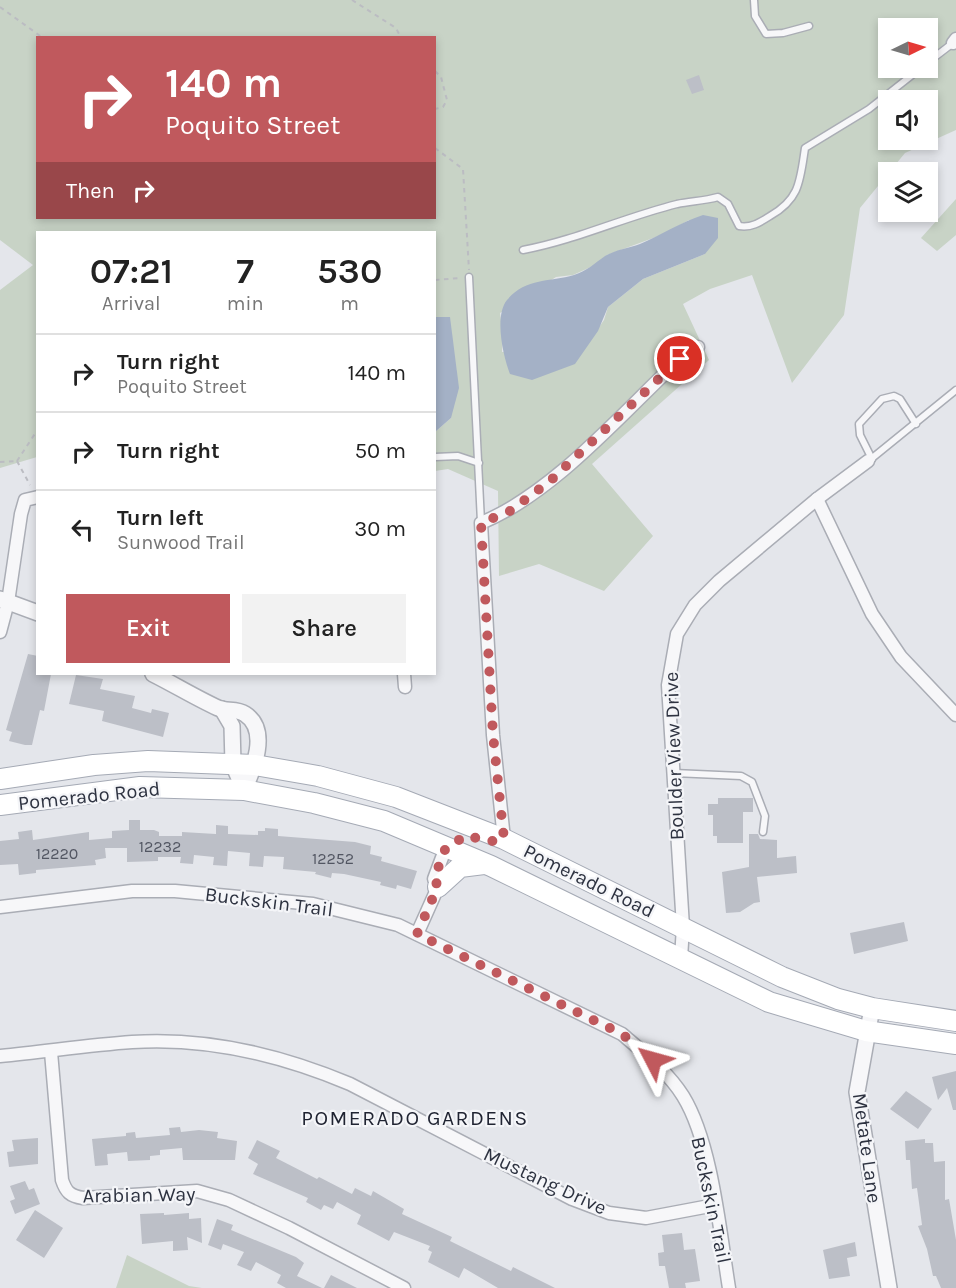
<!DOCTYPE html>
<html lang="en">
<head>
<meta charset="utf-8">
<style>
	:root { --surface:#fff; --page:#f2f2f2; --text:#222; --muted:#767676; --line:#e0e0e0; --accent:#c0595d }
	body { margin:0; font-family:Karla,sans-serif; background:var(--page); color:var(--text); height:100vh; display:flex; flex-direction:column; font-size:22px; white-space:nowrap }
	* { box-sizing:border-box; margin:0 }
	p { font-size:20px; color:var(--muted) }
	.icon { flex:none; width:33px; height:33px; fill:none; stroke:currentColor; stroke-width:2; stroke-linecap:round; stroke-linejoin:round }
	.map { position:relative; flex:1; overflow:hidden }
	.side { position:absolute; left:36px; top:231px; width:400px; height:444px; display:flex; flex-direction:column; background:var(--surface); border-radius:0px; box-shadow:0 3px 9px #0003 }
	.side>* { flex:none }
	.top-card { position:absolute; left:36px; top:36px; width:400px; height:183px; border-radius:0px; box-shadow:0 3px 9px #0003; background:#c0595d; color:#fff; overflow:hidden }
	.needle { width:39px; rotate:85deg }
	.tools { position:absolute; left:878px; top:18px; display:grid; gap:12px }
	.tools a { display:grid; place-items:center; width:60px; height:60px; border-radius:0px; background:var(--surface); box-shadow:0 3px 9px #0003; font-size:30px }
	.pin { position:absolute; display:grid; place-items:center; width:51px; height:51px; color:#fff; margin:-26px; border:3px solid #fff; border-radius:50%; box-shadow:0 2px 6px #0007 }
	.me { position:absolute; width:66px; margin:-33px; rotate:309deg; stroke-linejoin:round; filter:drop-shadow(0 0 4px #0008) }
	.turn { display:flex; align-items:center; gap:21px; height:126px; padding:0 30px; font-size:27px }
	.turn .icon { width:78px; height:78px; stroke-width:2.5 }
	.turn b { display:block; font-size:42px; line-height:51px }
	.then { display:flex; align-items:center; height:57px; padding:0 30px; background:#0003; gap:12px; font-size:22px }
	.eta { display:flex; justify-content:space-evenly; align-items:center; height:102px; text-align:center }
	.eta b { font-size:36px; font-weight:600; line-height:42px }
	.action { display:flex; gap:12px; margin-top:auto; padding:12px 30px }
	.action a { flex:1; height:69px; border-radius:0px; background:var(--accent); color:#fff; font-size:24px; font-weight:600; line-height:69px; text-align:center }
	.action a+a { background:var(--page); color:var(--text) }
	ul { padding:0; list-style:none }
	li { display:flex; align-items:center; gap:18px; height:78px; padding:0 30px; border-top:2px solid var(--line) }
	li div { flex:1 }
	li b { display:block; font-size:22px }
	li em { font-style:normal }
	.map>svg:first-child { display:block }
	.green { fill:#c8d3c6; fill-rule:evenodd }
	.water { fill:#a4b1c6 }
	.building { fill:#bcbfc7 }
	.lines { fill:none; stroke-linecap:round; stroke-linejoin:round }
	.service-casing { stroke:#aaadb5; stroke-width:9 }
	.minor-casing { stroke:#aaadb5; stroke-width:15 }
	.tertiary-casing { stroke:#aaadb5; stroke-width:18 }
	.primary-casing { stroke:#a5aab5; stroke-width:22 }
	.path { stroke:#bbbcc2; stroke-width:2; stroke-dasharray:4.5 4.5; stroke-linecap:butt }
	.service { stroke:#f7f7f9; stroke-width:6 }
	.minor { stroke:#f7f7f9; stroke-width:12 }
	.tertiary { stroke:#f7f7f9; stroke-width:15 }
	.primary { stroke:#fff; stroke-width:20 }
	.route { stroke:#c0595d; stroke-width:10; stroke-dasharray:0 18 }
	.labels { text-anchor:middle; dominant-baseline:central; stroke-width:4.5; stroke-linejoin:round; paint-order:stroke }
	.number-label { font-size:16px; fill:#525662 }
	.street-label { font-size:20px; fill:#2e3341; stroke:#f4f5f8 }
	.neighbourhood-label { font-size:21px; letter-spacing:1.5px; fill:#202432; stroke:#f4f5f8 }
</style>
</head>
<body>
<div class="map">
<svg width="956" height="1288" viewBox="0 0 956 1288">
	<rect width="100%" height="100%" fill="#e4e6eb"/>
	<g class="green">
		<path d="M0,0H956V130L905,153L860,208L844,315L792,383L752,275L710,289L683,304L709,360L592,464L653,536L604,591L539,564L499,576L498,491L448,469L435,471V432L451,418L450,318L435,317V232H38L37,457L0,468V290L33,265L0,240ZM888,28H927V68H888ZM38,38H435V218H38ZM888,100H927V140H888ZM689,220L705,254L643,279L608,307L604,320L588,343L502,352L503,334L500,313L556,277L573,275L593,266L607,255L664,234Z"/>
		<polygon points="956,199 956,235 937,251 921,238"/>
		<polygon points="127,1255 189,1286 202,1288 116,1288"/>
	</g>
	<g class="water">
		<path d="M703,215L718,218V238L705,254L643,279L608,307L598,331L575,364L532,380L510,374C503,356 494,316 507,300C525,278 550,282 574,275C587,271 595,263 605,256C615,250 629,248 640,244C661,235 681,222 703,215Z"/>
		<polygon points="435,317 450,317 459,388 451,418 435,432"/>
	</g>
	<g class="building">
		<polygon points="699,75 704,90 692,94 686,80"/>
		<polygon points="28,654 38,656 38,674 51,674 44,711 40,710 32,745 25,745 9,741 12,732 6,730"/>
		<polygon points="76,675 103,679 100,689 135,696 132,708 151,713 152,709 169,713 163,737 102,721 104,711 69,704"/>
		<polygon points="718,798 753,798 753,812 743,812 743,843 717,843 717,836 713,836 713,815 708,815 708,804 718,804"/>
		<polygon points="129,820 140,820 140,830 154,830 159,832 159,836 182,836 182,832 216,834 216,825 228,826 228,834 258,835 258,831 265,831 265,828 278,829 278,836 355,842 371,846 370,854 382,857 381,861 417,871 411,889 397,885 396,889 380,885 381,882 344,874 332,873 331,878 315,874 316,872 283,869 284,857 264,856 263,867 249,866 250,853 228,851 227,866 213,865 214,857 194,855 193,864 180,863 181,857 158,857 158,861 127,862 127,848 105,848 106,858 95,860 96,865 36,870 36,873 19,875 18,864 0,865 0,841 19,839 18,832 32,830 33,840 89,832 89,840 112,838 112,831 129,830"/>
		<polygon points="749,834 758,834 760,839 777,840 777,858 796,856 797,873 757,877 760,902 754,903 740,912 726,913 722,872 749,867"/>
		<polygon points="904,922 908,941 854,954 850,933"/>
		<polygon points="956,1071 956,1110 953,1110 947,1088 938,1100 932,1077"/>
		<polygon points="906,1091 932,1109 918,1129 890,1109"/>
		<polygon points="180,1127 181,1132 199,1130 218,1132 217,1138 237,1141 235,1160 183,1160 182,1148 160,1150 160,1155 150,1156 150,1160 128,1161 127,1152 107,1154 108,1165 95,1166 92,1139 126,1136 126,1133 135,1132 136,1138 170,1135 169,1128"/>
		<polygon points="38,1138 38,1164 9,1167 7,1152 14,1151 12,1140"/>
		<polygon points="925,1139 925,1143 933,1143 934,1162 945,1161 945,1200 949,1199 956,1240 956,1288 941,1288 936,1276 933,1276 927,1249 918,1226 922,1225 917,1188 912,1189 910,1160 906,1160 905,1141"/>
		<polygon points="257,1140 280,1151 276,1158 317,1179 319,1177 352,1194 355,1188 371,1196 373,1191 404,1209 402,1214 452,1237 450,1241 511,1271 513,1267 555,1288 498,1288 464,1268 459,1278 428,1262 432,1252 428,1250 430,1246 394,1232 389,1241 357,1224 361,1215 337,1202 333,1209 324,1205 321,1210 306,1202 308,1198 253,1174 258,1164 248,1158"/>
		<polygon points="25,1181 29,1190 34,1188 40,1204 15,1214 10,1201 15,1199 10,1186"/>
		<polygon points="35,1210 63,1228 44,1258 16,1240"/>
		<polygon points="164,1213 164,1215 189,1213 189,1219 201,1218 202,1243 187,1237 188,1250 173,1251 173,1241 142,1244 140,1214"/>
		<polygon points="217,1219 233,1225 231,1230 296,1257 304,1263 297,1276 322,1288 286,1288 277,1283 281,1275 256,1262 251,1271 237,1265 244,1252 223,1244 221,1250 208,1245"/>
		<polygon points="682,1233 684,1250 695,1249 700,1281 685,1283 686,1288 669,1288 665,1266 659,1266 658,1253 664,1252 662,1235"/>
		<polygon points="855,1242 857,1256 847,1258 850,1276 829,1279 823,1250"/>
		<polygon points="331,1275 357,1288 324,1288"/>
	</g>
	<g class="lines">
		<defs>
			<g id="service">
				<polyline points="754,0 755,16 766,34 783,33 809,26"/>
				<polyline points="927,63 953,43"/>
				<path d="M523,250C576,240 625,217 677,204C691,201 704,201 718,197L728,204L739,226C751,228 759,223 770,216C800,199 800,181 805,148L869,109L921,68"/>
				<polyline points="469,277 481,522"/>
				<polyline points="435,457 458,456 479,463"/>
				<polyline points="871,459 956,390"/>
				<polyline points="872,459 860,435 859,424 882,399 894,396 900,399 916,424"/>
				<polyline points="674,773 741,776 752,782 765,816 763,832"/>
			</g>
			<g id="minor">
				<polyline points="953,43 956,39"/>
				<polyline points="817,499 872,614 901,657 956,715"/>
				<polyline points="0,632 8,602 21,514 25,500 38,497"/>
				<polyline points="404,674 405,687"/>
				<path d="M504,839L493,735L481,523C554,493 622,413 680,359L698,347"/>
				<path d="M0,907L132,891H175L313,904L398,925L622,1034C644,1053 668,1072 683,1096C712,1143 720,1233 729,1288"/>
				<polyline points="417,934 438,887 434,879 446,847"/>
				<polyline points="681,958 683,927 668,685 677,634 695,605 719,581 817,499 868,461"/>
				<path d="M51,1052L62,1180C66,1192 70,1196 83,1198L197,1191L229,1200L289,1228L404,1288"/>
				<path d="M0,1056C44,1052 88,1045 132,1042C208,1037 281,1055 350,1084L572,1199L609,1213L646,1218L715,1205"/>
			</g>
			<g id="tertiary">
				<polyline points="0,599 38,613"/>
				<path d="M153,674C175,685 196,698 218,708C227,712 236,708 245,714C270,730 253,770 244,790"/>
				<polyline points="222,709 232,726 233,764 244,790"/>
				<polyline points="872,1008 857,1092 889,1288"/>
			</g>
			<g id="primary">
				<polyline points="0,779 94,765 148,761 255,765 318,776 396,797 504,839 782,977 838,999 872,1008 956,1021"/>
				<polyline points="0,805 140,787 244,790 314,803 384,821 491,866 769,1002 866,1031 956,1044"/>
				<polyline points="438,887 460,867 484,864"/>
			</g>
		</defs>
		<use href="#service" class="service-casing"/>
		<use href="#minor" class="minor-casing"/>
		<use href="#tertiary" class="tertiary-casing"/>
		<use href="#primary" class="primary-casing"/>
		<g class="path">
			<polyline points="352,0 396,28 401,38"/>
			<polyline points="0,7 43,38"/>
			<polyline points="435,71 441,77 447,100 443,107 435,109"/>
			<polyline points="435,148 463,169 469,270"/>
			<polyline points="435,280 459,278"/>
			<polyline points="17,461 30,485"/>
			<polyline points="17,461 38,429"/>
			<polyline points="0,462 17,461"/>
		</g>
		<use href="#service" class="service"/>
		<use href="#minor" class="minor"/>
		<use href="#tertiary" class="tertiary"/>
		<use href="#primary" class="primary"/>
	</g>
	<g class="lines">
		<polyline class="route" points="653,1060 622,1034 417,934 438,886 434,879 446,847 468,835 486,842 504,839 493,735 481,523 510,511 549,482 680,359"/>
	</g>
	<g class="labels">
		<g class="number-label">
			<text x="160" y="846">12232</text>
			<text x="57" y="853">12220</text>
			<text x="333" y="858">12252</text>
		</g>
		<g class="street-label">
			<text transform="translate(674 756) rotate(-92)">Boulder View Drive</text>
			<text transform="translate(89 796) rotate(-6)">Pomerado Road</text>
			<text transform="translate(589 881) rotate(26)">Pomerado Road</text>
			<text transform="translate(269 902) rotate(7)">Buckskin Trail</text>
			<text transform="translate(867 1148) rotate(82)">Metate Lane</text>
			<text transform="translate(545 1181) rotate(25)">Mustang Drive</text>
			<text transform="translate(139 1195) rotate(-1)">Arabian Way</text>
			<text transform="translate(711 1200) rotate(78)">Buckskin Trail</text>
		</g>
		<g class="neighbourhood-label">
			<text x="415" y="1118">POMERADO GARDENS</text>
		</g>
	</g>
</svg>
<div class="tools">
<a><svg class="needle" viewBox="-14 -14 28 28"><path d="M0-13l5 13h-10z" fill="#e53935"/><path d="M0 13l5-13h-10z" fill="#767676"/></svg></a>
<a><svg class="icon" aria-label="sound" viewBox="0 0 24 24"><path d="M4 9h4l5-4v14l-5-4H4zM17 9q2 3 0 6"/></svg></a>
<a><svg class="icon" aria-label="layers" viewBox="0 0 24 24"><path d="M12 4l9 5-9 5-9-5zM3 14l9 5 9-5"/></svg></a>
</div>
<div class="pin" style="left:680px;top:359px;background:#d93025"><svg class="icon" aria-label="arrive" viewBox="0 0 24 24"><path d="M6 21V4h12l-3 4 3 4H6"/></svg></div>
<svg class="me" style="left:653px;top:1060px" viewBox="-20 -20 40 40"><path d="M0-17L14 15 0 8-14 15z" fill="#c0595d" stroke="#fff" stroke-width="4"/></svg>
<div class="top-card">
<div class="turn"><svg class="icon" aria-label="right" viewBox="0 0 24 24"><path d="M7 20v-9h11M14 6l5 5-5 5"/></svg><div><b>140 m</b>Poquito Street</div></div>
<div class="then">Then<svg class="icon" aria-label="right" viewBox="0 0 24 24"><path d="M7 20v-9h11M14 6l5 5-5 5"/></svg></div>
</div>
<section class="side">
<div class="eta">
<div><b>07:21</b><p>Arrival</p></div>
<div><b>7</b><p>min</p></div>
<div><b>530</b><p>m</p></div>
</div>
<ul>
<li><svg class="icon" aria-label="right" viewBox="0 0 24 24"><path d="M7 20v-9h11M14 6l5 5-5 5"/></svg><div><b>Turn right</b><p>Poquito Street</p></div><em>140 m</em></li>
<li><svg class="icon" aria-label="right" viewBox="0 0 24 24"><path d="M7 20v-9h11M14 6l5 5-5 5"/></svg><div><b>Turn right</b></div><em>50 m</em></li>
<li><svg class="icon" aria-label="left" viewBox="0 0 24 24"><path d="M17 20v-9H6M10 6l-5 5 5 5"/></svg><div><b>Turn left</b><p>Sunwood Trail</p></div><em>30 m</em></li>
</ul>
<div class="action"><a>Exit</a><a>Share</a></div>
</section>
</div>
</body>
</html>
